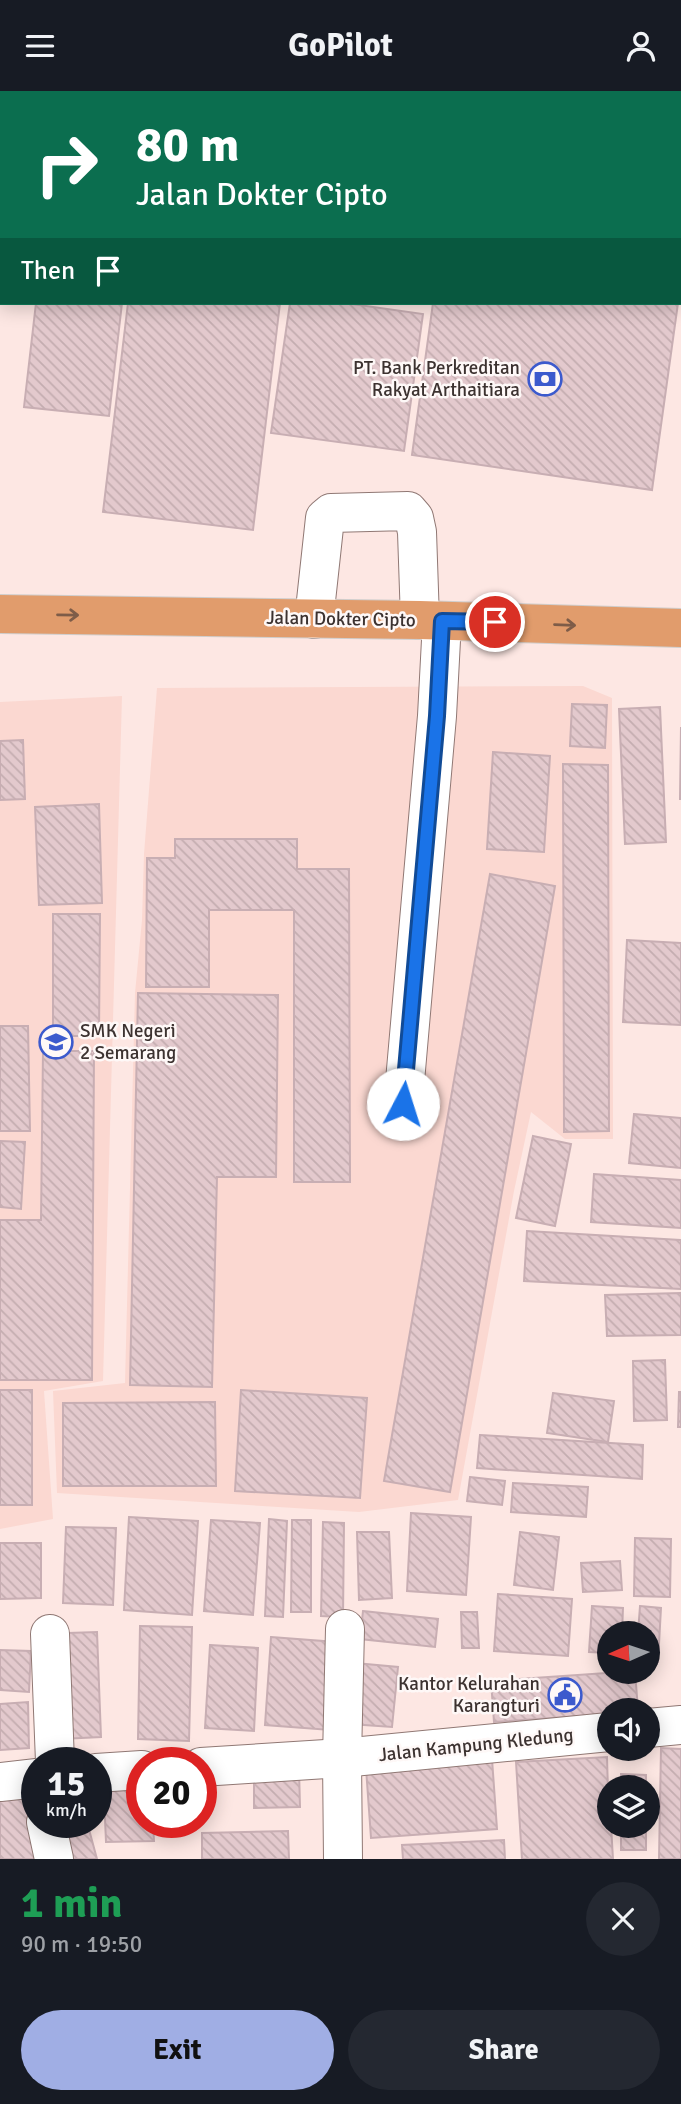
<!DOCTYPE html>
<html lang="en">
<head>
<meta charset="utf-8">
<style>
	:root { --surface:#171b24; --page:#242831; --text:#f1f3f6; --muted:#9ea1a6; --accent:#a0aee4 }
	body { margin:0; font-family:Signika,sans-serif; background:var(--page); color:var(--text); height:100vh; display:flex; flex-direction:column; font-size:26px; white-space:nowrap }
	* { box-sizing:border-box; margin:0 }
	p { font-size:23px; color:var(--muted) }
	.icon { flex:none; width:38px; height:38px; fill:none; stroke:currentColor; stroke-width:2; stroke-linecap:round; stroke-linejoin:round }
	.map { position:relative; height:1768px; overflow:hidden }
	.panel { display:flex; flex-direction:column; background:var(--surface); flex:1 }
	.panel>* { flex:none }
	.guide { position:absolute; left:0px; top:0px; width:682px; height:214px; box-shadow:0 4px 18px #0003; background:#0b6e4f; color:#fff; overflow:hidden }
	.needle { width:46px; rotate:267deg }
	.controls { position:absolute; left:597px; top:1530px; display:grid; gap:14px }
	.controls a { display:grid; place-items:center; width:63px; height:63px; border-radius:50%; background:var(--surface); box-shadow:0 4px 18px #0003; font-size:35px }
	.speed { position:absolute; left:21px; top:1656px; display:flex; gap:14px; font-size:35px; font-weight:700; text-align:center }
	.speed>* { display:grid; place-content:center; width:91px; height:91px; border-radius:50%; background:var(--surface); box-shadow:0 4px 18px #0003; line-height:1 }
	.speed small { font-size:18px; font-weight:400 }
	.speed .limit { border:10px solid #d22; background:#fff; color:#111 }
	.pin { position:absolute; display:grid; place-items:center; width:60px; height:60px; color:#fff; margin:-30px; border:4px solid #fff; border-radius:50%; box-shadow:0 2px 7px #0007 }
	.me { position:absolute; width:77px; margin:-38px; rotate:5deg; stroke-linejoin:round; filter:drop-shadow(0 0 5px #0008) }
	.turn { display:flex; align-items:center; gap:24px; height:147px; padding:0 21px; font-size:32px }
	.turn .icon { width:91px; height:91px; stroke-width:2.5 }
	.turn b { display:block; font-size:49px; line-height:60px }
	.then { display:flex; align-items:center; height:66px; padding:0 21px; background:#0003; gap:14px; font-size:26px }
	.round { display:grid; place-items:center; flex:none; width:74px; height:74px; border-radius:37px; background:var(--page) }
	.overview { display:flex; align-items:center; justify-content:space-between; height:119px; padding:0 21px }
	h1 { font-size:42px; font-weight:800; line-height:52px; color:#1e9e55 }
	.cta { display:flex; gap:14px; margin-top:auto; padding:14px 21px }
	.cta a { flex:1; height:80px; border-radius:42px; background:var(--accent); color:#111; font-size:28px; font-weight:800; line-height:80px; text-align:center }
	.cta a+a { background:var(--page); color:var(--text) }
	header { display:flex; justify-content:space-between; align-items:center; height:91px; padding:0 21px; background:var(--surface); font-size:32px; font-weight:800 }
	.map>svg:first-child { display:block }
	.built { fill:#fbd8d1 }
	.building { fill:url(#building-back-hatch); stroke:#c8aeb3; stroke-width:2 }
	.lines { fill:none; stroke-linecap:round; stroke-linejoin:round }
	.minor-casing { stroke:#907874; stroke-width:40 }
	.highway-casing { stroke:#d0cecd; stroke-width:40 }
	.minor { stroke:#fff; stroke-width:38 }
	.highway { stroke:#e19c6c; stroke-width:38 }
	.oneway { stroke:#7e5c48 }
	.route-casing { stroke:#114b97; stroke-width:18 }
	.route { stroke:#1a73e8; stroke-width:12 }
	.labels { text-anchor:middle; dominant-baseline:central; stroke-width:5; stroke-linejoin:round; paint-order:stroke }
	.poi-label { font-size:19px; fill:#3c3230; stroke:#fef8f7; text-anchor:end }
	.street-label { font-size:19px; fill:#3c3230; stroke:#fef8f7 }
</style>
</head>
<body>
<header><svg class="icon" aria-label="menu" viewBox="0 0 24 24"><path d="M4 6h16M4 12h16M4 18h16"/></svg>GoPilot<svg class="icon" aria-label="person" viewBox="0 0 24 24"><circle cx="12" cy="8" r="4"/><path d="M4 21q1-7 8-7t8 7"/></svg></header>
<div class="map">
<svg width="681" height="1768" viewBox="0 0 681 1768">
	<defs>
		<pattern id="building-back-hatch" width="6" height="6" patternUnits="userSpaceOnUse" patternTransform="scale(1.75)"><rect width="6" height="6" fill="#e3c9cd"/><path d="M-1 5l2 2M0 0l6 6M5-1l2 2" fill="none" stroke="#c4adb0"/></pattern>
	</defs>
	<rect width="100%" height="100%" fill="#fde7e3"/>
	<g class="built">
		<polygon points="583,595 612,607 613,1048 565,1048 531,1021 514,1100 458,1409 359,1421 57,1402 53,1300 125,1292 135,902 142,829 144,763 157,597"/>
		<polygon points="122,605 103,1290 44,1300 53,1428 0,1438 0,611"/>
	</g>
	<g class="building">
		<polygon points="0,0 19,0 2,2 2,45"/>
		<polygon points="32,0 61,0 32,2"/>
		<polygon points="70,0 101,0 70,2"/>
		<polygon points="118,0 167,0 118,2"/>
		<polygon points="190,0 252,0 190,2"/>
		<polygon points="285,0 339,0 285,2"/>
		<rect x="353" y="0" width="67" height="2"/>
		<rect x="433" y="0" width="45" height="2"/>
		<rect x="501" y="0" width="54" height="2"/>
		<rect x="563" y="0" width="33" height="2"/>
		<polygon points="0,132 2,132 0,203"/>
		<polygon points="36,212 122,212 109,325 24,316"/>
		<polygon points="128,212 280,212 253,439 103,421"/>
		<polygon points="290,212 345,212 423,223 404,360 271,342"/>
		<polygon points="433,212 678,212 652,399 412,364"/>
		<polygon points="572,613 607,614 605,657 570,655"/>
		<polygon points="660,616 666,751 625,753 619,618"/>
		<polygon points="681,636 681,708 680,708"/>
		<polygon points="23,649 25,708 0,709 0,650"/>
		<polygon points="493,661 550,665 544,761 487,758"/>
		<polygon points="563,673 608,674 609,1040 564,1041"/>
		<polygon points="99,713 102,812 39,814 35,716"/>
		<polygon points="175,748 297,748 297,778 349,778 350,1091 294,1091 294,819 209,819 209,896 146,896 147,767 175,767"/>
		<polygon points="490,783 555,795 450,1401 384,1390"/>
		<polygon points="53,823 100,823 99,945 53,945"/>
		<polygon points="627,849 681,852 681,934 623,931"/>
		<polygon points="138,902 278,904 276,1086 217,1086 212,1296 130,1294"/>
		<polygon points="0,935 28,935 30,1040 0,1040"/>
		<polygon points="43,960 94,960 92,1289 0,1289 0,1129 41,1129"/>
		<polygon points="634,1023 681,1027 681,1077 629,1072"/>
		<polygon points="533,1045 571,1053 555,1135 516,1127"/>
		<polygon points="0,1050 25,1051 21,1118 0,1116"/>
		<polygon points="594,1083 681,1089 681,1137 591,1131"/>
		<polygon points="527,1140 681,1149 681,1198 524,1190"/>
		<polygon points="681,1202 681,1244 607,1245 605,1204"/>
		<polygon points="665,1269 667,1329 634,1330 633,1270"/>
		<rect x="0" y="1299" width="32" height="115"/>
		<polygon points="241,1299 367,1307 360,1407 235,1400"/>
		<polygon points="679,1301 681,1301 681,1336 678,1336"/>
		<polygon points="553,1302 614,1310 608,1351 547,1342"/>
		<polygon points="215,1311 216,1395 63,1395 63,1312"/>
		<polygon points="480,1344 643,1354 642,1388 477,1377"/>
		<polygon points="470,1386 505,1390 502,1414 467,1410"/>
		<polygon points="513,1392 588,1396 586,1426 511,1421"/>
		<polygon points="411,1422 471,1426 466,1504 407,1500"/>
		<polygon points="129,1426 198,1430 192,1524 124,1519"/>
		<polygon points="269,1428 287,1430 283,1526 265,1525"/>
		<polygon points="211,1429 260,1432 253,1524 204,1520"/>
		<polygon points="292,1429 311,1429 311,1521 291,1521"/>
		<polygon points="323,1431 344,1432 343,1526 321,1525"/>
		<polygon points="66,1436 116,1437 113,1514 63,1512"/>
		<polygon points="357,1441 389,1441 392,1507 359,1509"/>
		<polygon points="520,1441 559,1446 553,1499 514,1494"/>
		<polygon points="635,1447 671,1448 670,1506 634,1505"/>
		<polygon points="0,1452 41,1452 41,1507 0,1508"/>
		<polygon points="620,1470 622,1499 583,1501 581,1472"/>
		<polygon points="498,1503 572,1508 568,1565 494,1560"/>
		<polygon points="592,1515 623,1517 622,1542 609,1542 609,1562 589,1561"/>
		<polygon points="640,1515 661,1517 658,1571 648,1570 648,1542 638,1542"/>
		<polygon points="363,1520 438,1528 435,1556 360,1548"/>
		<polygon points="461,1521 477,1521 479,1557 462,1557"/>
		<polygon points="140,1535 192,1536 189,1650 138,1648"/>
		<polygon points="97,1541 101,1646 41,1649 38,1543"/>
		<polygon points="271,1546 336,1551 330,1639 265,1634"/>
		<polygon points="210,1554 258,1557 254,1640 205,1637"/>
		<polygon points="0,1559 31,1560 29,1601 0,1599"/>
		<polygon points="355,1572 398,1576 392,1636 350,1633"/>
		<polygon points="635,1580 638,1619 609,1619 609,1623 494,1631 491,1590"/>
		<polygon points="28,1611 29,1657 0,1659 0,1613"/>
		<polygon points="491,1654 497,1738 371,1747 365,1663"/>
		<polygon points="661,1657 681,1658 681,1768 659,1768"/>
		<polygon points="607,1666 609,1734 611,1734 613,1768 522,1768 516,1671"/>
		<polygon points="201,1677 212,1677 211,1708 201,1708"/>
		<polygon points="299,1678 300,1716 254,1717 254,1679"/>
		<polygon points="142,1680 142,1731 153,1731 154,1750 106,1751 103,1682"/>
		<polygon points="621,1683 646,1684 646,1696 621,1696"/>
		<polygon points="22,1691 41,1768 0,1768 0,1696"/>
		<polygon points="48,1731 87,1731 97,1768 59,1768"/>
		<rect x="621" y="1734" width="25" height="25"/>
		<polygon points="288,1740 289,1768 202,1768 202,1742"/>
		<polygon points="504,1749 505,1768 403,1768 402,1754"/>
	</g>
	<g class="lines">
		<defs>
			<g id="minor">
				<polyline points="314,528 325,427 331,422 408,420 414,427 417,441 420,529"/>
				<polyline points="403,1013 437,625 442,530"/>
				<polyline points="50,1543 55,1671"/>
				<polyline points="648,1637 681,1634"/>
				<polyline points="201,1676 342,1667 609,1641"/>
				<polyline points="96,1682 142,1679"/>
				<polyline points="0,1691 37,1687"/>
				<polyline points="46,1731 54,1768"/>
				<polyline points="343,1768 342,1667 345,1538"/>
			</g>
			<polyline id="highway" points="0,523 420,529 681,537"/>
		</defs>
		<use href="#minor" class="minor-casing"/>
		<use href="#highway" class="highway-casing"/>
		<use href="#minor" class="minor"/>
		<use href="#highway" class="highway"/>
	</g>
	<defs><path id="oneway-shaft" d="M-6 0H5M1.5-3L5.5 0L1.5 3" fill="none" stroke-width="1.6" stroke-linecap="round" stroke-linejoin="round" transform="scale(1.75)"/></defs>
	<g class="oneway">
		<use href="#oneway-shaft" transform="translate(68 524) rotate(1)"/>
		<use href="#oneway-shaft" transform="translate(565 534) rotate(2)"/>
	</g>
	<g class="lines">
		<defs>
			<polyline id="route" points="403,1013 437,625 442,530 495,531"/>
		</defs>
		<use href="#route" class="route-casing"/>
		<use href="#route" class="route"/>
	</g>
	<defs>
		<symbol id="bank-ring" viewBox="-11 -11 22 22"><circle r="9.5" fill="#fef8f7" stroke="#3c5acd" stroke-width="1.5"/><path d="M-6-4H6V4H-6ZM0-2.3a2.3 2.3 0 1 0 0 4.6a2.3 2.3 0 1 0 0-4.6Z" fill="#3c5acd"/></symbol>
		<symbol id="school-ring" viewBox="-11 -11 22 22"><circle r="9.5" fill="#fef8f7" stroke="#3c5acd" stroke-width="1.5"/><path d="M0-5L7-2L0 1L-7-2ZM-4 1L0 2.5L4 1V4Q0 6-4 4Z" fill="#3c5acd"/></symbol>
		<symbol id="civic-ring" viewBox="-11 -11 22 22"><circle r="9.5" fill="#fef8f7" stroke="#3c5acd" stroke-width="1.5"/><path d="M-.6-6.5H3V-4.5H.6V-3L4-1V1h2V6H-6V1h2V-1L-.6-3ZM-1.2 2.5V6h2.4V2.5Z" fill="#3c5acd"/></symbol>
	</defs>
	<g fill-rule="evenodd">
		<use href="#bank-ring" x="526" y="269" width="38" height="38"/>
		<use href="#school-ring" x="37" y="932" width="38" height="38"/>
		<use href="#civic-ring" x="546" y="1585" width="38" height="38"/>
	</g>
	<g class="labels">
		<g class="poi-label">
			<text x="520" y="277">PT. Bank Perkreditan<tspan x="520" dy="22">Rakyat Arthaitiara</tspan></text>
			<text x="80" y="940" text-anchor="start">SMK Negeri<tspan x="80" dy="22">2 Semarang</tspan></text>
			<text x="540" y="1593">Kantor Kelurahan<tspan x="540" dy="22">Karangturi</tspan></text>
		</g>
		<g class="street-label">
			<text transform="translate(341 528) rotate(1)">Jalan Dokter Cipto</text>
			<text transform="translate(476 1654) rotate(-6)">Jalan Kampung Kledung</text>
		</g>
	</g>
</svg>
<div class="controls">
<a><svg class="needle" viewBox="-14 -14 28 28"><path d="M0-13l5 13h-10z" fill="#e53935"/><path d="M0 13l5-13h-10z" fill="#9ea1a6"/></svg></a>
<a><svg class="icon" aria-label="sound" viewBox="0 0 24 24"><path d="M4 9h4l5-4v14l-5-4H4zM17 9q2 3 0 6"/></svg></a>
<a><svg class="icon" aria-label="layers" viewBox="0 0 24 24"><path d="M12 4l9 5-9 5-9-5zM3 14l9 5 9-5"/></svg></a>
</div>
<div class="speed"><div>15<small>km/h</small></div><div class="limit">20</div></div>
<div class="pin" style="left:495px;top:531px;background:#d93025"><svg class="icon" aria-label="arrive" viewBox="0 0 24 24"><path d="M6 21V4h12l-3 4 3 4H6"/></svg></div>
<svg class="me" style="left:403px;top:1013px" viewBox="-20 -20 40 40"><circle r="19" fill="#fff"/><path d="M0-13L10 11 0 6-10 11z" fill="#1a73e8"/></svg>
<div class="guide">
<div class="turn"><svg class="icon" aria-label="right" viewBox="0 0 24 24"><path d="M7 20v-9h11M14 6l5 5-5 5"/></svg><div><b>80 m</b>Jalan Dokter Cipto</div></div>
<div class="then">Then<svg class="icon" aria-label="arrive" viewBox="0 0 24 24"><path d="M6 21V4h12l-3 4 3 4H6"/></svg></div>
</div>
</div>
<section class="panel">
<div class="overview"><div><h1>1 min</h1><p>90 m · 19:50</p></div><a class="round"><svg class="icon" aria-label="close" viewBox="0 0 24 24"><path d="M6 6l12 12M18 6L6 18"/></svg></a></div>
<div class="cta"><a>Exit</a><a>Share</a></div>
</section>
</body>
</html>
